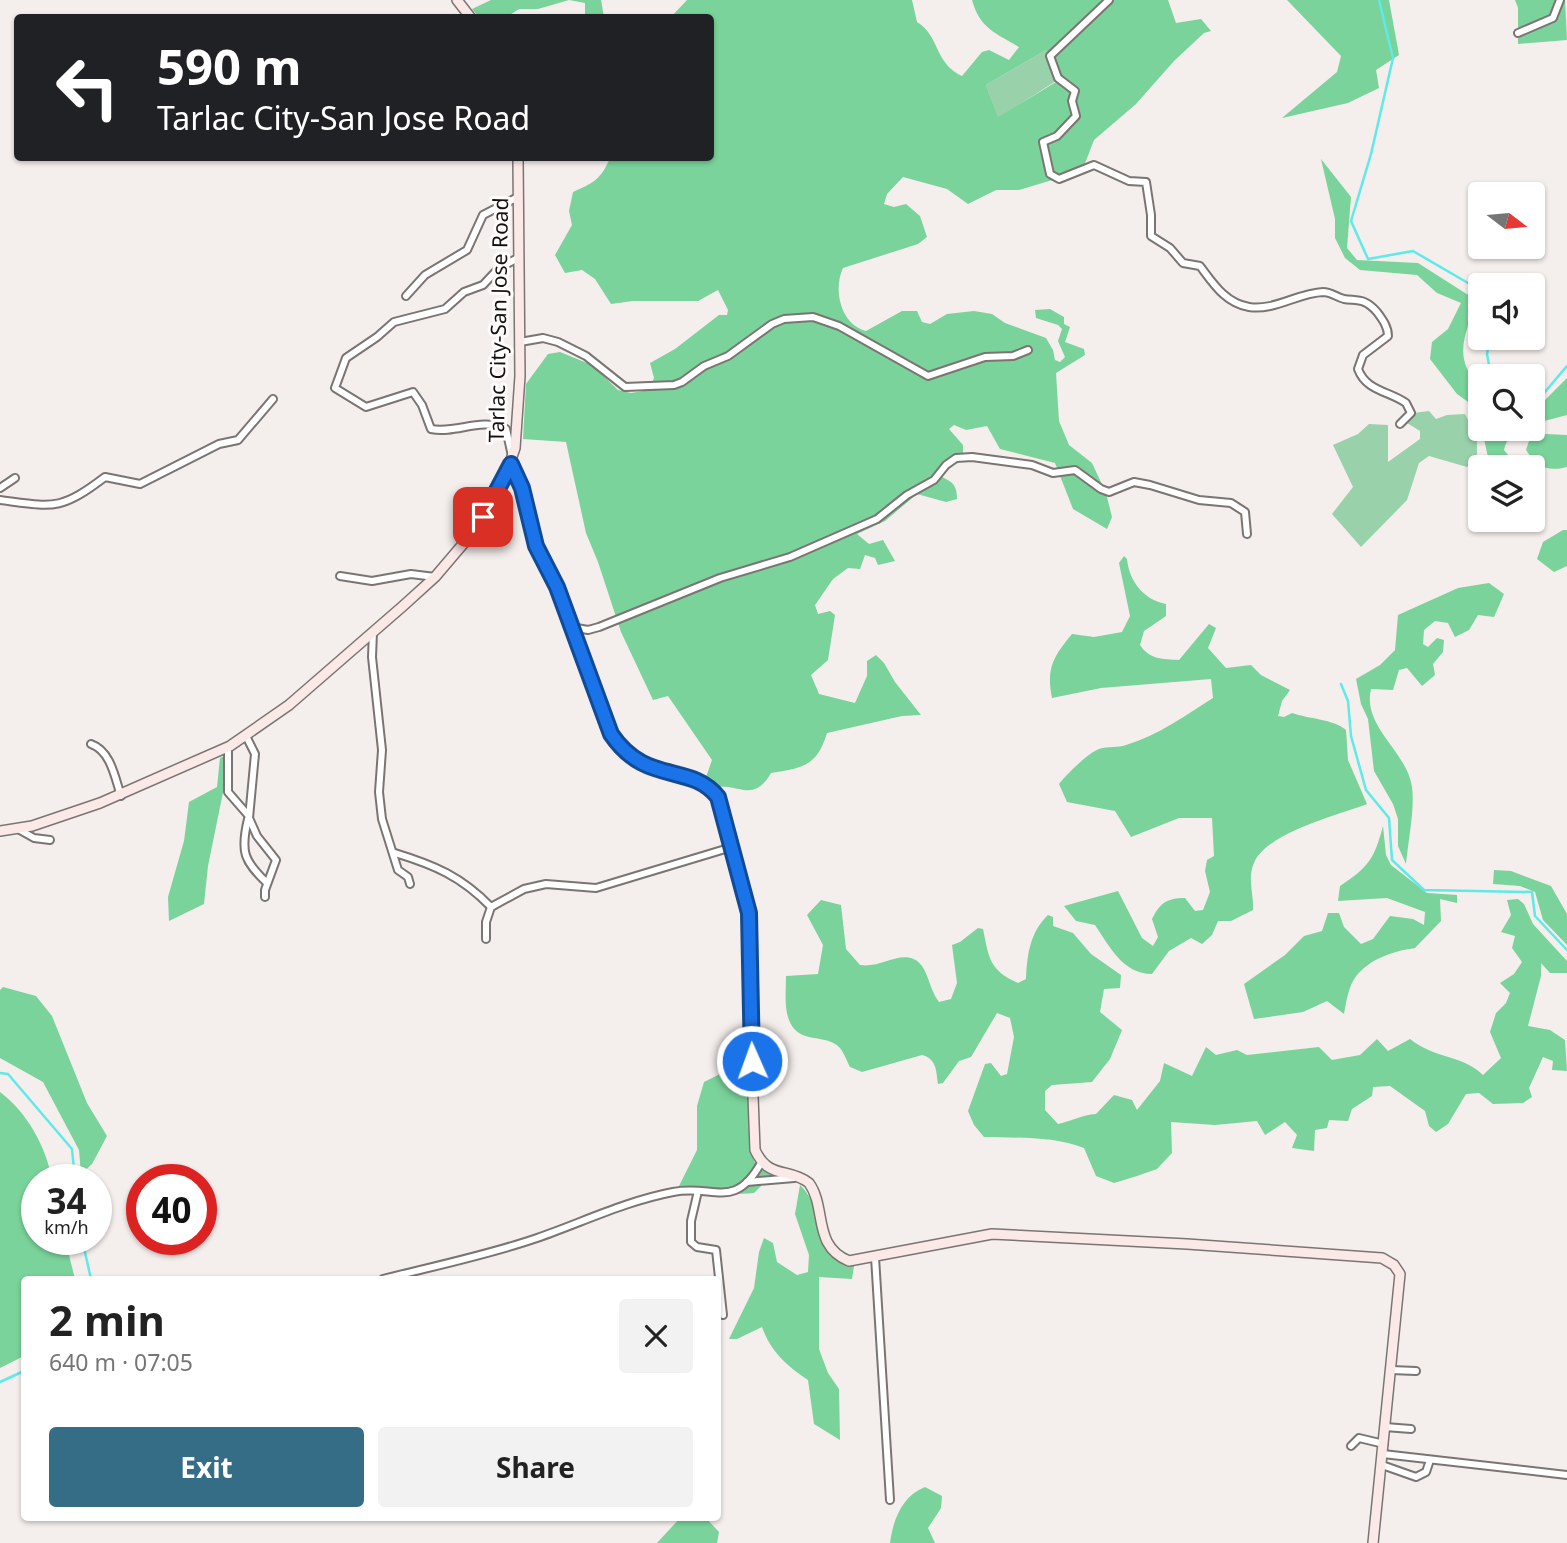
<!DOCTYPE html>
<html lang="en">
<head>
<meta charset="utf-8">
<style>
	:root { --surface:#fff; --page:#f2f2f2; --text:#222; --muted:#767676; --accent:#356d87 }
	body { margin:0; font-family:"Noto Sans",sans-serif; background:var(--page); color:var(--text); height:100vh; display:flex; flex-direction:column; font-size:26px; white-space:nowrap }
	* { box-sizing:border-box; margin:0 }
	p { font-size:23px; color:var(--muted) }
	.icon { flex:none; width:38px; height:38px; fill:none; stroke:currentColor; stroke-width:2; stroke-linecap:round; stroke-linejoin:round }
	.map { position:relative; flex:1; overflow:hidden }
	.drawer { position:absolute; left:21px; top:1276px; width:700px; height:245px; display:flex; flex-direction:column; background:var(--surface); border-radius:7px; box-shadow:0 2px 5px #0004 }
	.drawer>* { flex:none }
	.top-card { position:absolute; left:14px; top:14px; width:700px; height:147px; border-radius:7px; box-shadow:0 2px 5px #0004; background:#202124; color:#fff; overflow:hidden }
	.needle { width:46px; rotate:106deg }
	.buttons { position:absolute; left:1468px; top:182px; display:grid; gap:14px }
	.buttons a { display:grid; place-items:center; width:77px; height:77px; border-radius:7px; background:var(--surface); box-shadow:0 2px 5px #0004; font-size:35px }
	.speed { position:absolute; left:21px; top:1164px; display:flex; gap:14px; font-size:35px; font-weight:700; text-align:center }
	.speed>* { display:grid; place-content:center; width:91px; height:91px; border-radius:50%; background:var(--surface); box-shadow:0 2px 5px #0004; line-height:1 }
	.speed small { font-size:18px; font-weight:400 }
	.speed .limit { border:10px solid #d22; background:#fff; color:#111 }
	.pin { position:absolute; display:grid; place-items:center; width:60px; height:60px; color:#fff; margin:-30px; border-radius:14px; box-shadow:0 4px 10px #0006 }
	.me { position:absolute; width:77px; margin:-38px; rotate:358deg; stroke-linejoin:round; filter:drop-shadow(0 0 5px #0008) }
	.turn { display:flex; align-items:center; gap:24px; height:147px; padding:0 28px; font-size:32px }
	.turn .icon { width:91px; height:91px; stroke-width:2.5 }
	.turn b { display:block; font-size:49px; line-height:60px }
	.round { display:grid; place-items:center; flex:none; width:74px; height:74px; border-radius:7px; background:var(--page) }
	.headline { display:flex; align-items:center; justify-content:space-between; height:119px; padding:0 28px }
	h1 { font-size:42px; font-weight:700; line-height:52px }
	.button { display:flex; gap:14px; margin-top:auto; padding:14px 28px }
	.button a { flex:1; height:80px; border-radius:7px; background:var(--accent); color:#fff; font-size:28px; font-weight:700; line-height:80px; text-align:center }
	.button a+a { background:var(--page); color:var(--text) }
	.map>svg:first-child { display:block }
	.green { fill:#98d1aa }
	.forest { fill:#7ad39a; fill-rule:evenodd }
	.lines { fill:none; stroke-linecap:round; stroke-linejoin:round }
	.stream { stroke:#5feaea; stroke-width:2.5 }
	.street-casing { stroke:#7a7572; stroke-width:10 }
	.secondary-casing { stroke:#7a7572; stroke-width:12 }
	.street { stroke:#fff; stroke-width:6 }
	.secondary { stroke:#fbe9e7; stroke-width:9 }
	.route-casing { stroke:#114b97; stroke-width:18 }
	.route { stroke:#1a73e8; stroke-width:12 }
	.labels { text-anchor:middle; dominant-baseline:central; stroke-width:6; stroke-linejoin:round; paint-order:stroke }
	.street-label { font-size:21px; fill:#131110; stroke:#fffcfb }
</style>
</head>
<body>
<div class="map">
<svg width="1567" height="1543" viewBox="0 0 1567 1543">
	<rect width="100%" height="100%" fill="#f4eeec"/>
	<g class="green">
		<polygon points="1046,50 1056,81 998,118 986,85"/>
		<polygon points="1429,411 1436,419 1447,415 1465,414 1477,438 1477,454 1467,467 1429,456 1419,463 1407,500 1361,547 1332,514 1353,487 1333,445 1358,434 1369,424 1388,425 1388,462 1420,439 1420,431 1407,423 1414,413"/>
	</g>
	<g class="forest">
		<polygon points="491,0 601,0 604,17 585,17 585,3 569,0 538,9 519,9 507,17 479,17 472,9"/>
		<path d="M687,0H912L917,22C940,36 934,63 962,76L982,52L989,50L1009,60L1019,47C996,33 980,29 972,0H1168L1176,23L1201,19L1211,31L1204,33L1174,61L1136,104L1094,140L1082,171L1019,190H996L968,204L947,189L903,177L887,194L884,204L894,207L906,204L920,216L927,237L918,244L843,268C833,289 840,324 866,331L902,311H917L922,322L930,324L947,314L974,311L992,314L1005,323L1046,338L1053,350L1055,360L1060,362L1065,357L1058,341L1062,329L1058,325L1036,318L1035,310L1050,309L1064,317V324L1070,327L1065,342L1084,349L1085,355L1056,373L1059,421L1069,445L1092,463L1106,493L1112,517L1107,529L1073,509L1055,463L1000,449L987,426L966,430L954,425L949,429L963,445V458L940,476C953,482 957,485 957,499L946,502L917,494L885,521L857,534L869,544L883,540L895,561L878,565L875,558L865,555L860,569L848,568L833,579L815,605L818,614L830,611L835,615L828,660L811,675L819,694L855,703L867,676V661L876,655L884,663L895,682L921,715L902,716L827,733C817,766 803,768 771,773C753,804 740,783 714,787L705,780L712,760L668,696L653,700L621,632L598,562L586,533L566,442L523,439L526,384L548,354L560,352L592,365L618,390L631,393L649,390L654,378L650,363L675,349L719,315H727L728,310L718,290L698,301H633L611,304L595,279L582,270L565,273L555,255L572,225L569,211L573,192C594,183 601,179 610,158H710V18L671,17ZM1046,50L1056,82L998,117L986,85Z"/>
		<polygon points="1287,0 1389,0 1399,55 1376,70 1379,88 1348,103 1282,118 1337,72 1341,56"/>
		<polygon points="1515,0 1565,0 1567,40 1518,44 1518,8"/>
		<path d="M1321,159L1351,197L1347,248L1357,260L1418,263L1476,300C1472,319 1460,339 1464,359C1466,372 1476,381 1480,393C1483,400 1481,412 1480,420L1475,407L1457,394L1430,359L1432,342L1448,329L1461,303L1437,293L1417,275L1360,270L1345,258L1335,238V219Z"/>
		<polygon points="1567,378 1567,415 1533,424 1533,408 1537,408"/>
		<path d="M1482,429H1521C1512,435 1506,439 1504,450L1508,455L1511,467H1490Z"/>
		<path d="M1546,434L1567,435V467C1547,472 1537,467 1526,450L1529,441Z"/>
		<polygon points="1563,530 1567,530 1567,566 1554,572 1537,559 1543,542"/>
		<path d="M1124,556L1127,559C1129,581 1144,600 1166,604V616L1144,631L1140,645C1150,660 1163,659 1179,660L1209,624L1216,628L1208,648L1226,668L1251,665L1261,675L1290,690L1282,701L1278,716L1284,717L1292,713C1309,719 1333,719 1346,730L1348,760L1367,804C1338,815 1266,833 1254,863C1247,879 1254,894 1253,910L1231,921H1218L1212,935L1202,944L1191,938L1169,951L1152,974C1123,974 1110,947 1095,925L1076,921L1064,906L1118,891L1142,938L1153,946L1158,937L1152,919C1160,903 1167,898 1185,898L1195,911L1203,910L1210,892L1205,871L1207,860L1214,856L1212,818H1179L1131,837L1115,811L1067,802L1059,784C1067,774 1088,753 1099,749C1108,746 1118,748 1126,745C1157,736 1186,715 1213,698L1211,679L1101,688L1052,698C1046,668 1053,657 1072,634L1094,637L1122,632L1130,616L1119,563Z"/>
		<path d="M1489,583L1504,594L1494,617L1478,615L1469,630L1455,637L1448,623L1435,621L1424,630L1423,644L1428,647L1437,638L1444,640L1443,652L1433,664L1435,675L1422,686L1407,668L1399,670L1393,690L1371,689C1362,727 1407,751 1412,787C1415,808 1408,842 1406,864L1398,846V819L1393,804L1374,771L1368,719L1361,704L1356,679L1380,665L1395,650L1398,615L1458,588Z"/>
		<polygon points="231,753 208,866 204,904 169,921 168,897 184,841 189,802 217,787 220,758"/>
		<path d="M1383,826L1386,855L1391,865L1427,893L1457,895V903L1440,899L1441,921L1415,948C1393,951 1365,960 1353,981C1348,990 1346,1003 1344,1014L1327,1001L1303,1012L1254,1019L1244,984L1285,955L1304,936L1322,931L1328,913H1339L1344,927L1361,944L1373,939L1390,916L1413,919L1424,925L1425,912L1387,898L1338,901L1340,886C1369,867 1374,859 1383,826Z"/>
		<polygon points="1494,870 1511,871 1551,886 1567,914 1567,945 1543,920 1535,892 1520,886 1493,884"/>
		<path d="M1518,899L1524,904L1533,924L1567,961V973H1550L1541,963V976L1528,1026L1550,1030L1565,1040L1567,1071L1552,1070L1553,1061L1543,1057L1529,1088L1532,1097L1523,1103L1493,1104L1479,1093L1466,1094L1448,1124L1436,1132L1429,1126L1425,1111L1390,1086L1373,1087L1372,1096L1352,1109L1348,1121L1329,1120L1327,1128L1315,1130L1314,1151L1292,1148L1297,1135L1285,1122L1265,1135L1257,1121L1215,1125L1171,1122L1172,1153L1157,1169L1137,1176L1114,1183L1096,1176L1084,1148C1054,1136 1016,1138 984,1137L974,1125L968,1111L985,1064L991,1063L1001,1076L1007,1074L1014,1037L1010,1018L997,1013L971,1057L959,1061L943,1083L938,1084C936,1071 937,1059 922,1055L862,1072L850,1067C847,1061 844,1053 840,1048C825,1032 799,1046 789,1020C784,1008 786,990 786,976L818,974L823,945L807,915L821,900L841,905L846,949L860,965C883,969 906,945 922,966C929,976 930,990 939,1002L951,999L957,983L952,945L960,942L978,928L983,929C989,958 989,970 1018,983L1026,979C1027,955 1030,932 1048,915L1053,917V926L1073,933L1091,954L1121,975L1120,988L1104,989L1100,1012L1122,1030L1110,1059L1092,1082L1052,1085L1045,1091V1110L1058,1124C1072,1121 1082,1115 1096,1114L1114,1095L1132,1100L1137,1110L1160,1081L1164,1063L1192,1076L1206,1047L1216,1055L1237,1050L1247,1055L1319,1047L1332,1060L1360,1055L1377,1039L1388,1051L1410,1039C1435,1059 1463,1055 1483,1075L1501,1058L1490,1032L1496,1013L1506,1003L1510,993L1500,983L1514,974L1522,962L1512,948L1515,936L1501,932L1511,915L1507,900Z"/>
		<polygon points="3,987 36,996 52,1016 87,1103 107,1136 92,1164 81,1174 79,1150 43,1082 0,1058 0,990"/>
		<path d="M746,1061L750,1151L756,1165L772,1175L754,1193C729,1196 704,1188 678,1188L697,1150V1106L704,1082Z"/>
		<path d="M0,1092C27,1112 46,1147 52,1179L37,1180V1239H65L75,1279H24V1356L0,1368Z"/>
		<path d="M800,1185C828,1211 805,1253 854,1266L852,1279L819,1277V1349L828,1373L839,1389L840,1440L814,1424L808,1380C786,1365 771,1352 762,1327L737,1339H729L754,1288L759,1252L764,1238L773,1243L777,1262L797,1275L808,1272L809,1255L795,1214Z"/>
		<path d="M925,1487L942,1496L941,1508L928,1528L935,1543H890C893,1520 902,1496 925,1487Z"/>
		<polygon points="681,1517 705,1517 719,1532 717,1543 657,1543"/>
	</g>
	<g class="lines">
		<g class="stream">
			<polyline points="1379,0 1393,58 1371,154 1351,221 1368,259 1413,251 1480,290"/>
			<polyline points="1490,338 1487,354 1491,376"/>
			<polyline points="1533,399 1538,400 1567,366"/>
			<polyline points="1341,684 1348,701 1351,736 1366,790 1389,818 1392,860 1424,890 1532,892 1535,916 1567,950"/>
			<polyline points="0,1073 8,1074 72,1149 75,1180"/>
			<polyline points="82,1239 91,1279"/>
			<polyline points="0,1382 24,1371"/>
		</g>
		<defs>
			<g id="street">
				<path d="M1109,0L1050,56L1058,78L1075,91L1072,101L1076,116L1057,136L1043,142L1050,174L1059,179L1094,165L1129,181L1146,182L1151,215V236L1170,248L1183,263L1200,266C1213,283 1225,303 1249,307C1274,311 1298,293 1323,292C1331,292 1336,297 1344,299C1358,301 1365,298 1377,312C1383,320 1388,327 1388,336L1363,355L1358,369C1366,391 1389,391 1406,403L1411,413L1400,424"/>
				<polyline points="1518,33 1553,18 1560,0"/>
				<polyline points="406,296 425,275 467,250 483,215 518,197"/>
				<polyline points="520,342 543,338 558,342 586,356 625,387 674,385 682,382 704,366 728,356 772,324 784,319 813,317 839,326 928,376 985,357 1013,356 1028,350"/>
				<path d="M512,456L506,429C480,417 457,434 431,429L422,405L413,392L366,407L335,388L346,358L377,337L394,322L445,309L464,292L483,285L499,268L518,258"/>
				<polyline points="0,488 15,478"/>
				<path d="M0,500C54,507 60,511 105,477L140,484L219,444L238,440L273,399"/>
				<polyline points="340,576 372,581 411,574 435,577"/>
				<polyline points="571,627 588,630 599,627 720,578 790,557 877,519 907,495 934,480 946,465 956,458 972,457 1032,465 1053,473 1075,470 1101,489 1109,492 1134,482 1150,485 1199,500 1231,503 1245,512 1247,534"/>
				<polyline points="373,632 372,657 382,750 379,792 382,819 398,870 408,877 410,884"/>
				<polyline points="246,736 255,754 249,818 257,836 276,860 265,890 265,897"/>
				<path d="M91,744C111,751 115,778 121,796"/>
				<polyline points="228,747 228,792 248,815"/>
				<path d="M248,819C240,852 244,861 267,883"/>
				<polyline points="18,829 34,838 50,840"/>
				<path d="M395,853C434,865 461,876 491,907"/>
				<polyline points="486,939 486,922 491,907 524,889 546,884 596,888 732,847"/>
				<polyline points="747,1182 794,1178"/>
				<polyline points="698,1191 691,1221 691,1242 697,1247 716,1250 723,1315"/>
				<polyline points="875,1257 890,1500"/>
				<path d="M383,1279C434,1266 488,1255 537,1238C583,1222 626,1201 673,1192C714,1184 734,1211 761,1163"/>
				<polyline points="1391,1370 1416,1371"/>
				<polyline points="1385,1427 1411,1429"/>
				<polyline points="1351,1446 1359,1438 1384,1444"/>
				<polyline points="1383,1454 1567,1475"/>
				<polyline points="1382,1465 1416,1477 1426,1472 1430,1460"/>
			</g>
			<g id="secondary">
				<polyline points="457,0 471,18"/>
				<path d="M511,464L521,488L536,546L560,594L611,734L628,755L642,765L705,784L720,802L751,925V1042L755,1150C769,1180 788,1167 809,1183C827,1208 812,1246 849,1261L992,1234L1187,1244L1382,1258L1394,1265L1400,1274L1373,1543"/>
				<polyline points="0,831 32,826 100,803 230,746 289,705 403,606 435,577 469,537 502,486 515,448 520,376 518,158"/>
			</g>
		</defs>
		<use href="#street" class="street-casing"/>
		<use href="#secondary" class="secondary-casing"/>
		<use href="#street" class="street"/>
		<use href="#secondary" class="secondary"/>
	</g>
	<g class="lines">
		<defs>
			<path id="route" d="M483,517L511,464L522,488L536,546L557,587L611,734C646,786 690,762 718,797L749,913L752,1061"/>
		</defs>
		<use href="#route" class="route-casing"/>
		<use href="#route" class="route"/>
	</g>
	<g class="labels">
		<g class="street-label">
			<text transform="translate(498 320) rotate(-89)">Tarlac City-San Jose Road</text>
		</g>
	</g>
</svg>
<div class="buttons">
<a><svg class="needle" viewBox="-14 -14 28 28"><path d="M0-13l5 13h-10z" fill="#e53935"/><path d="M0 13l5-13h-10z" fill="#767676"/></svg></a>
<a><svg class="icon" aria-label="sound" viewBox="0 0 24 24"><path d="M4 9h4l5-4v14l-5-4H4zM17 9q2 3 0 6"/></svg></a>
<a><svg class="icon" aria-label="search" viewBox="0 0 24 24"><circle cx="10" cy="10" r="6"/><path d="M15 15l6 6"/></svg></a>
<a><svg class="icon" aria-label="layers" viewBox="0 0 24 24"><path d="M12 4l9 5-9 5-9-5zM3 14l9 5 9-5"/></svg></a>
</div>
<div class="speed"><div>34<small>km/h</small></div><div class="limit">40</div></div>
<div class="pin" style="left:483px;top:517px;background:#d93025"><svg class="icon" aria-label="arrive" viewBox="0 0 24 24"><path d="M6 21V4h12l-3 4 3 4H6"/></svg></div>
<svg class="me" style="left:752px;top:1061px" viewBox="-20 -20 40 40"><circle r="17" fill="#1a73e8" stroke="#fff" stroke-width="3"/><path d="M0-11L8 9 0 5-8 9z" fill="#fff"/></svg>
<div class="top-card">
<div class="turn"><svg class="icon" aria-label="left" viewBox="0 0 24 24"><path d="M17 20v-9H6M10 6l-5 5 5 5"/></svg><div><b>590 m</b>Tarlac City-San Jose Road</div></div>
</div>
<section class="drawer">
<div class="headline"><div><h1>2 min</h1><p>640 m · 07:05</p></div><a class="round"><svg class="icon" aria-label="close" viewBox="0 0 24 24"><path d="M6 6l12 12M18 6L6 18"/></svg></a></div>
<div class="button"><a>Exit</a><a>Share</a></div>
</section>
</div>
</body>
</html>
